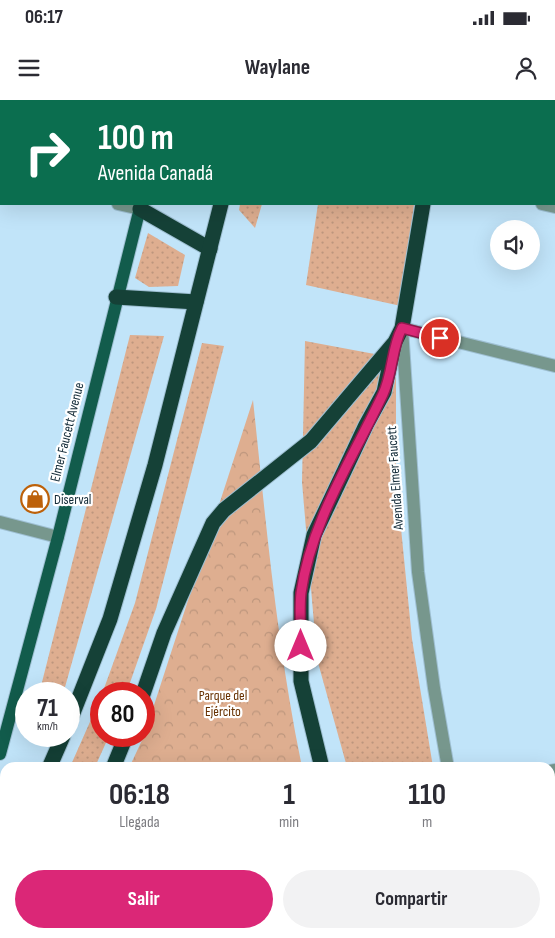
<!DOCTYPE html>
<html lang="es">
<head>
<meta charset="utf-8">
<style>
	:root { --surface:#fff; --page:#f2f2f3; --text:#2b2b33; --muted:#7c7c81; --accent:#db2777 }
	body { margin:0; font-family:"Sofia Sans Condensed",sans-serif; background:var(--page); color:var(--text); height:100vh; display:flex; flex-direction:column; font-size:19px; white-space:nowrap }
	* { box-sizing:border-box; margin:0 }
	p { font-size:16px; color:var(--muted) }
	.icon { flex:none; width:28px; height:28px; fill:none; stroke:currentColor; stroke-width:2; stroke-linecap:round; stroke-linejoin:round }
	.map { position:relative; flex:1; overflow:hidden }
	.panel { position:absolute; left:0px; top:662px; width:555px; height:176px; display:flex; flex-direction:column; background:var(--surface); border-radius:15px 15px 0 0; box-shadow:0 5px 20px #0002 }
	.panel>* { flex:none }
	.top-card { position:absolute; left:0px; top:0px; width:555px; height:105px; box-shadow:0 5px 20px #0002; background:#0b6e4f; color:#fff; overflow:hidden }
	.controls { position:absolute; left:490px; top:120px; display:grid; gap:10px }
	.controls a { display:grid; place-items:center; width:50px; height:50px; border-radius:50%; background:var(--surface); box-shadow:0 5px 20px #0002; font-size:25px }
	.speed { position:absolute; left:15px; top:582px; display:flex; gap:10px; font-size:25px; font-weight:700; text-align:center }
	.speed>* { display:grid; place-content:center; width:65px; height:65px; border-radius:50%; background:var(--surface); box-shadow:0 5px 20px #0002; line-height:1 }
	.speed small { font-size:12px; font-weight:400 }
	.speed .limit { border:8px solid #d22; background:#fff; color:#111 }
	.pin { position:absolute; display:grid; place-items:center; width:42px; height:42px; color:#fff; margin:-21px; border:2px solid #fff; border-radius:50%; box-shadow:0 1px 5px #0007 }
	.me { position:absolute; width:55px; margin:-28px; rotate:0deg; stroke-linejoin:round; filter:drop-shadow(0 0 4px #0008) }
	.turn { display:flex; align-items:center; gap:18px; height:105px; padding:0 15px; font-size:22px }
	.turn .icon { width:65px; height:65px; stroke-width:2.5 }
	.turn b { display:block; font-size:35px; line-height:42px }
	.eta { display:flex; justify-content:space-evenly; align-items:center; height:85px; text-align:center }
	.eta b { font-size:30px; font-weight:700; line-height:35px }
	.action { display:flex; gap:10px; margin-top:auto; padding:10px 15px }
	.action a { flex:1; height:58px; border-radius:30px; background:var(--accent); color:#fff; font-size:20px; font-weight:700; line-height:58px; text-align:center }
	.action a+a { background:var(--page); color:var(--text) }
	.status { display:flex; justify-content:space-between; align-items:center; height:35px; padding:0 25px; background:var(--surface); direction:ltr }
	.status svg { height:14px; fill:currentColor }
	header { display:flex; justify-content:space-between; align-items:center; height:65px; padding:0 15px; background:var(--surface); font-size:22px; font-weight:700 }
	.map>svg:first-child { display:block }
	.grass { fill:url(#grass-dots) }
	.forest { fill:url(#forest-crowns) }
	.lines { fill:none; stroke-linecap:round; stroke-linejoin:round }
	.minor-casing { stroke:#9ebfd2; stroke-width:14 }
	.major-casing { stroke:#9ebfd2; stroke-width:14 }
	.highway-casing { stroke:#9ebfd2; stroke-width:17 }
	.minor { stroke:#77978d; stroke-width:12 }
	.major { stroke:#125c4c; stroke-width:12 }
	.highway { stroke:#154137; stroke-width:15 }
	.route-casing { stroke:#8e194d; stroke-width:12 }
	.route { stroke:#db2777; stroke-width:9 }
	.labels { text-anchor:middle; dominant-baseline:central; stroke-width:4.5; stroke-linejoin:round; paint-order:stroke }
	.street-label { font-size:14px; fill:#122a37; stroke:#fff }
	.poi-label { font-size:14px; fill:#122a37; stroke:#fff; text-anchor:start }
	.park-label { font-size:14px; fill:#673101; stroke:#fff }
</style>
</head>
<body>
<div class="status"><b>06:17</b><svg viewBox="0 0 49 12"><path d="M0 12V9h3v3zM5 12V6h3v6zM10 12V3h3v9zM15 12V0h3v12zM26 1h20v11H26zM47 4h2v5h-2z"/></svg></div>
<header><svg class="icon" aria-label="menu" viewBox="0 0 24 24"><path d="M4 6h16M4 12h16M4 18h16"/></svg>Waylane<svg class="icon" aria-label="person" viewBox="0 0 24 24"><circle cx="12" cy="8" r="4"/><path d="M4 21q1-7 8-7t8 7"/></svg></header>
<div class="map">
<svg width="555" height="838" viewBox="0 0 555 838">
	<defs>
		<pattern id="grass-dots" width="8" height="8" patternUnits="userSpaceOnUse" patternTransform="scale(1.25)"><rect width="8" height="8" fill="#deae90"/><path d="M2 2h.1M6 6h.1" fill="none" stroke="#bd967d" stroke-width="1.8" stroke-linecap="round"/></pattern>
		<pattern id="forest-crowns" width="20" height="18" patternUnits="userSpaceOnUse" patternTransform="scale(1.25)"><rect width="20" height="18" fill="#deae90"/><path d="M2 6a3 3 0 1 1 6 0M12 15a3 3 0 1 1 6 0" fill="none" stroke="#bd967d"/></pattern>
	</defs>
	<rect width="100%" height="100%" fill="#c1e4f9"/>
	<g class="grass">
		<polygon points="343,0 438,0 343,1"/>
		<polygon points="240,104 262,104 255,128 239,110"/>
		<polygon points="318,104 414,104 401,206 306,185"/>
		<polygon points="148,133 185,155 178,186 149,187 135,178"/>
		<polygon points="130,235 164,236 65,587 58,594 39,594"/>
		<polygon points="305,241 396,258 396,378 412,539 433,667 347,667 317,559 302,382"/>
		<polygon points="202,243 224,246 156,509 126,594 102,594 135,503"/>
		<polygon points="101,597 101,636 109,636 95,667 70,667"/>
		<polygon points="5,791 5,834 10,834 7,838 0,838 0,799"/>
		<polygon points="392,834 479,834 480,838 393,838"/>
	</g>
	<g class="forest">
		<path d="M253,300C266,424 277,546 302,667L129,668L144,636Z"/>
		<polygon points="47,834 345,834 346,838 45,838"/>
	</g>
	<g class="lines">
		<defs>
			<g id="minor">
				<polyline points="0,73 1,73"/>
				<polyline points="118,104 140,109"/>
				<polyline points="542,104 555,107"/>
				<polyline points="0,422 58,437"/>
				<polyline points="448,668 434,588 418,472 402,228 555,266"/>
				<polyline points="550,671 555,670"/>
				<polyline points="492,834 494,838"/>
			</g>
			<g id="major">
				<polyline points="166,1 166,0"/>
				<polyline points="0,654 58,437 141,104"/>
			</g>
			<g id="highway">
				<polyline points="245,1 246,0"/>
				<polyline points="444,1 444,0"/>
				<polyline points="140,109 210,149"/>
				<polyline points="116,197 196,202"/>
				<polyline points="143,594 164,533 213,423 224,410 311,341 395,242 402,228 423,104"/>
				<polyline points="69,623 110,519 155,365 221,104"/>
				<polyline points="49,668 63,636"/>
				<polyline points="113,668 126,636"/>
				<polyline points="322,668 301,581 301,493 314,435 366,325 384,292 394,245"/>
				<polyline points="0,763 5,754"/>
				<polyline points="371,834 372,838"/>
				<polyline points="26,838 28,834"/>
			</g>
		</defs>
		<use href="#minor" class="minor-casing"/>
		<use href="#major" class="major-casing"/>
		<use href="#highway" class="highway-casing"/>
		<use href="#minor" class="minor"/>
		<use href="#major" class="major"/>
		<use href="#highway" class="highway"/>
	</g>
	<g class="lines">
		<defs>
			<path id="route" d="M301,546C301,529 299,510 301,493C311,421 353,358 383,294C393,273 391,249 402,228L440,238"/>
		</defs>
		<use href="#route" class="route-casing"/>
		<use href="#route" class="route"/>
	</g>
	<defs>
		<symbol id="shop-ring" viewBox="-11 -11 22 22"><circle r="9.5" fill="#fff" stroke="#bd610a" stroke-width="1.5"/><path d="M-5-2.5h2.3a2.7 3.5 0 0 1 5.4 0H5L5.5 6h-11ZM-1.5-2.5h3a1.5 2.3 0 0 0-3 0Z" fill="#bd610a"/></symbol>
	</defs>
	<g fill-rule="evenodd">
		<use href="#shop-ring" x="19" y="383" width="32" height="32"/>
	</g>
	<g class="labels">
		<g class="street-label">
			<text transform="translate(67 332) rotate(-76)">Elmer Faucett Avenue</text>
			<text transform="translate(395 378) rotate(-94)">Avenida Elmer Faucett</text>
		</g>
		<g class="poi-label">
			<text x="54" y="399">Diserval</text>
		</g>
		<g class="park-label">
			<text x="223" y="595">Parque del<tspan x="223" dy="16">Ejército</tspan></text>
		</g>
	</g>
</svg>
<div class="controls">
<a><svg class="icon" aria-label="sound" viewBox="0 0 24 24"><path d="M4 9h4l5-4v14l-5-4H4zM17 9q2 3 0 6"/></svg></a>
</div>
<div class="speed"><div>71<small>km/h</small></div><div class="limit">80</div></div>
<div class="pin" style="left:440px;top:238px;background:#d93025"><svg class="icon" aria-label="arrive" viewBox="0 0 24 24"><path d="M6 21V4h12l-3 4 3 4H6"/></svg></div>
<svg class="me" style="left:301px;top:546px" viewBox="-20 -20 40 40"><circle r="19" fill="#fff"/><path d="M0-13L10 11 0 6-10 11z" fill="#db2777"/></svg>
<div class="top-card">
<div class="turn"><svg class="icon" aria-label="right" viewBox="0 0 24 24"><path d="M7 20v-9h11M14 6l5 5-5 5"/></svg><div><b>100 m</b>Avenida Canadá</div></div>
</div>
<section class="panel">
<div class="eta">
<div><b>06:18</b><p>Llegada</p></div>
<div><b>1</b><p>min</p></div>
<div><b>110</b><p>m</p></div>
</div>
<div class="action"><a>Salir</a><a>Compartir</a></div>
</section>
</div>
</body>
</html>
